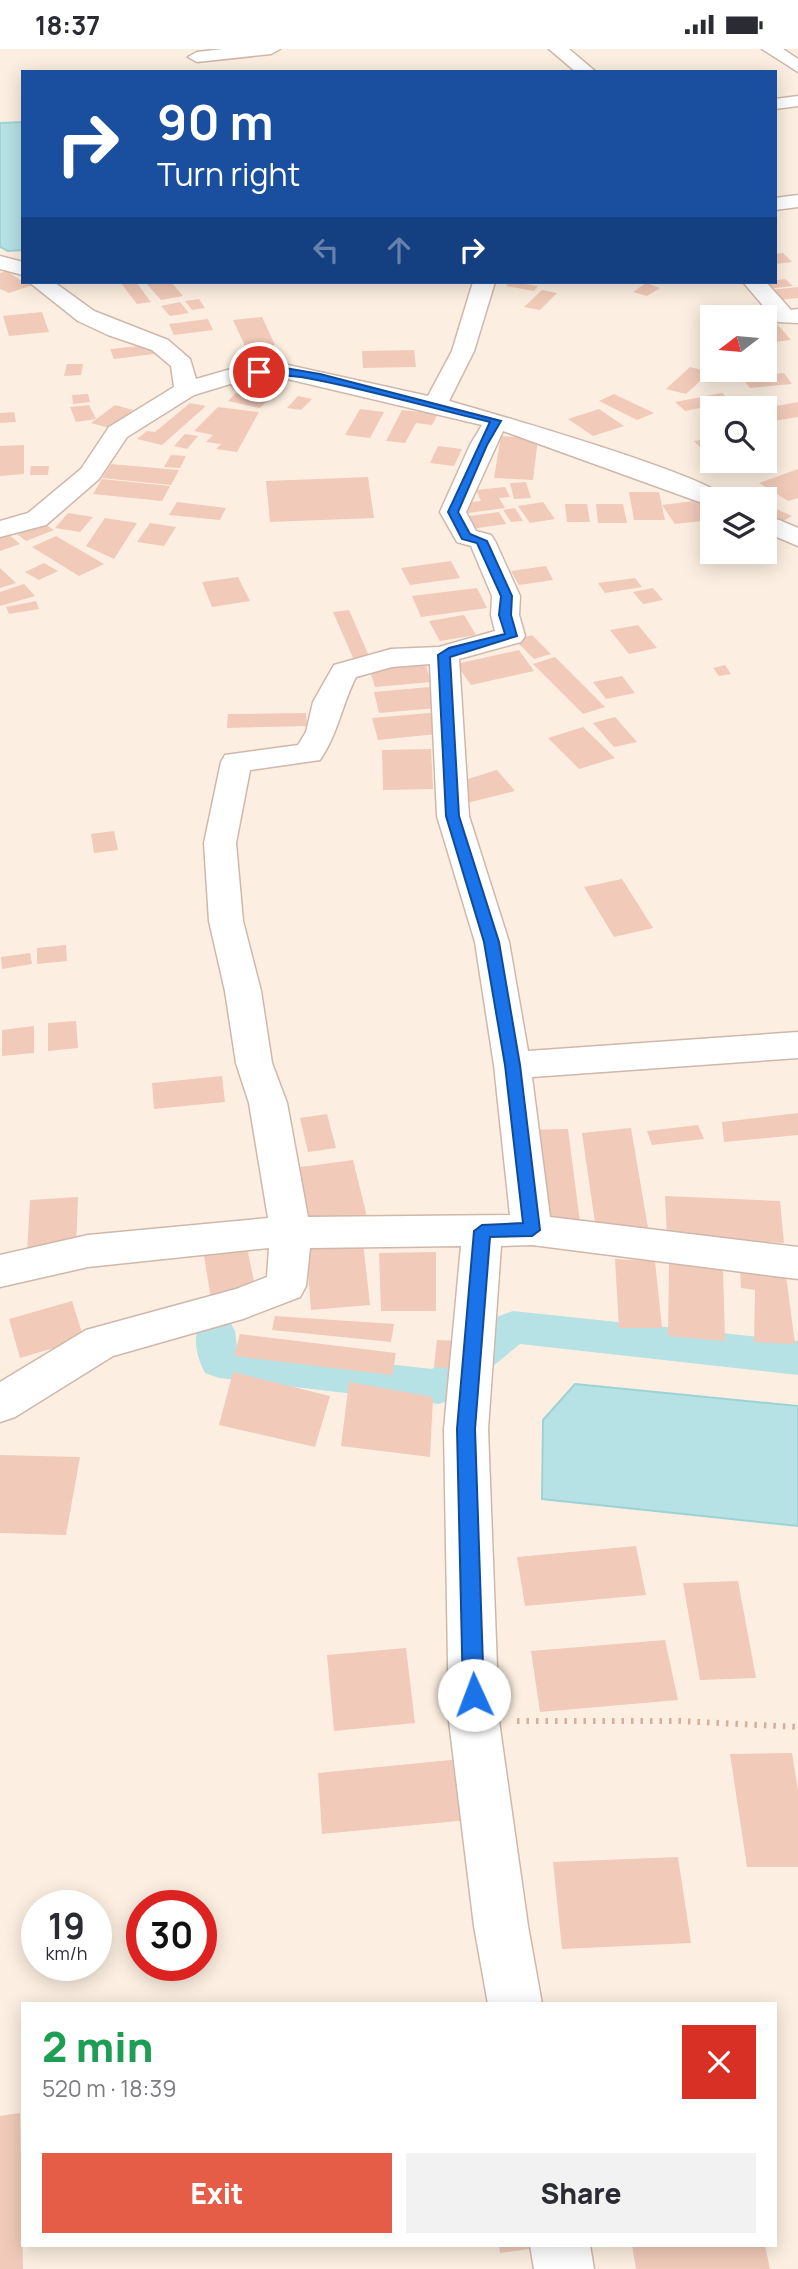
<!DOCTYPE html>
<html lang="en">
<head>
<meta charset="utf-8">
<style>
	:root { --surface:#fff; --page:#f2f2f3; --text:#2b2b33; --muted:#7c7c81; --accent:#e55c47 }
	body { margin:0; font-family:Manrope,sans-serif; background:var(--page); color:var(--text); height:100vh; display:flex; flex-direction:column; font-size:26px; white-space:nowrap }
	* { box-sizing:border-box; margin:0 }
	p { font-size:23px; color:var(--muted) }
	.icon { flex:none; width:38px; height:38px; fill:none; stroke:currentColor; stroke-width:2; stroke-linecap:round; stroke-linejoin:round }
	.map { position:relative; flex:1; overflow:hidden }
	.panel { position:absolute; left:21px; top:1953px; width:756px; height:245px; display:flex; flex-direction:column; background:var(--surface); border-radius:0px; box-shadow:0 4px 18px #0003 }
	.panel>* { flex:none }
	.guide { position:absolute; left:21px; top:21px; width:756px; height:214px; border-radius:0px; box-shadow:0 4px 18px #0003; background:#1a4fa0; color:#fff; overflow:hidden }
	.needle { width:46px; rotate:254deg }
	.buttons { position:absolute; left:700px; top:256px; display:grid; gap:14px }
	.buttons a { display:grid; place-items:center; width:77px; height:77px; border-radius:0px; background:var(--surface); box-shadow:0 4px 18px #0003; font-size:35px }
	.speed { position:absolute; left:21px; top:1841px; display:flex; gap:14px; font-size:35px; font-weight:700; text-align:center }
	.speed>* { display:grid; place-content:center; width:91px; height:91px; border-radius:50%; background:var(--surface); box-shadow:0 4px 18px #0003; line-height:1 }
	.speed small { font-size:18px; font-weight:400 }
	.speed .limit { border:10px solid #d22; background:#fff; color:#111 }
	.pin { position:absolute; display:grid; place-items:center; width:60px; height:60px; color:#fff; margin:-30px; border:4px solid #fff; border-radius:50%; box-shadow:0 2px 7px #0007 }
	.me { position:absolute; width:77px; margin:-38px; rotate:358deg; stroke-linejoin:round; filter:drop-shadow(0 0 5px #0008) }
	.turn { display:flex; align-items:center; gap:24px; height:147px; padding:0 21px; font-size:32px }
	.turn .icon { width:91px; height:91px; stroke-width:2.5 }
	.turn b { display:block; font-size:49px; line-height:60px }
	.lanes { display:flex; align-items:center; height:66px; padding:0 21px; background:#0003; justify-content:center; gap:35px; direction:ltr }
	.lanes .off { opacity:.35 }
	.round { display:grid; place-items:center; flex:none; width:74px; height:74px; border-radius:0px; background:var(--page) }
	.headline { display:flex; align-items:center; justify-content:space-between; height:119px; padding:0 21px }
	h1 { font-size:42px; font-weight:800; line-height:52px; color:#1e9e55 }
	.action { display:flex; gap:14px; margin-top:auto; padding:14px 21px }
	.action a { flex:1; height:80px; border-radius:0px; background:var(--accent); color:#fff; font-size:28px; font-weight:800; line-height:80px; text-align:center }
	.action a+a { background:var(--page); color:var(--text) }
	.status { display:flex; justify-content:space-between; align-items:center; height:49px; padding:0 35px; background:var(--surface); direction:ltr }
	.status svg { height:19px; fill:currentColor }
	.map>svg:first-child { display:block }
	.water { fill:#b6e2e5; stroke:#9dd3d6; stroke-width:2 }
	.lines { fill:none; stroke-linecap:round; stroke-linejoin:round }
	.canal { fill:#b6e2e5; fill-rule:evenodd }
	.building { fill:#f1cab9 }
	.minor-casing { stroke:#cfb8ab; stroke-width:3 }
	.path { stroke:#d5ae9d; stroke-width:6; stroke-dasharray:2.5 7; stroke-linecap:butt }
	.minor { fill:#fff; fill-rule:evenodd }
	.route { fill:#1a73e8; stroke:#114b97; stroke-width:2 }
</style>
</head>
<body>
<div class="status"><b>18:37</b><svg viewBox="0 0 49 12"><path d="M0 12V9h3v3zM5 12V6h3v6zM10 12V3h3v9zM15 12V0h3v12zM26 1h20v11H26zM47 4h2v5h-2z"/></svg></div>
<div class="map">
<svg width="798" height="2220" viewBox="0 0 798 2220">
	<rect width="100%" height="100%" fill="#fcefe1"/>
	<g class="water">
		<polygon points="23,73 23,201 8,202 0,198 0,74"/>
		<polygon points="575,1335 798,1357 798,1477 542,1450 543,1371"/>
	</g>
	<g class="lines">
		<path class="canal" d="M513,1262L798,1292V1326L520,1295L453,1350L439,1355L219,1329L205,1324C196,1307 192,1288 201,1271L215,1266L229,1271L235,1282L237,1298L432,1320L499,1267Z"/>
	</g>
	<g class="building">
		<polygon points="783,204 792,213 775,215 775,205"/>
		<polygon points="7,222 23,233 33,236 9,244 0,240 0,224"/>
		<polygon points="785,230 793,237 768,240 762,233"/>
		<polygon points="120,233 136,233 151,253 137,255"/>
		<polygon points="145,233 171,233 183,247 161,251"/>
		<polygon points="510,233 512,233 538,237 534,242 506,237"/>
		<polygon points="646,234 660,239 647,247 633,243"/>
		<polygon points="798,238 798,249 779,251 770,241"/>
		<polygon points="542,241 557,244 540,261 524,258"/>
		<polygon points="199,250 205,259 192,261 185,252"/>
		<polygon points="180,253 189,264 170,267 161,257"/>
		<polygon points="765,257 775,268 728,268 723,262"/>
		<polygon points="42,263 49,283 9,287 3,267"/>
		<polygon points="262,268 275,296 246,299 233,271"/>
		<polygon points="208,270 213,281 174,286 169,275"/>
		<polygon points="778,276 791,291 765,294 765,277"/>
		<polygon points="150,296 154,305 114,310 110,300"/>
		<polygon points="414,301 416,318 363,319 362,302"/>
		<polygon points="67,315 83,315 81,326 64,327"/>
		<polygon points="690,318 710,323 686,345 666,340"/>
		<polygon points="784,324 792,335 750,339 742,329"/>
		<polygon points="259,328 264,335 233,341 228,333"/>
		<polygon points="239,341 271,348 260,359 228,352"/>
		<polygon points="722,344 732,353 685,362 675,353"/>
		<polygon points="88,345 90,353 73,355 72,346"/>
		<polygon points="614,345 654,364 637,371 599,352"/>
		<polygon points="298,347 312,350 301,361 287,359"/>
		<polygon points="798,353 798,368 773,372 765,363 765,359"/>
		<polygon points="190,354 206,357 162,396 137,390 147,382 155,383"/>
		<polygon points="89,356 96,370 76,373 70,358"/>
		<polygon points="115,356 133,361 109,379 91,374"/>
		<polygon points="218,358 259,363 237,403 216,400 221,395 206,393 213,386 194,382"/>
		<polygon points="360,360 384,363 370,389 345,386"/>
		<polygon points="599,360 624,377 593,387 568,370"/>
		<polygon points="402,361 438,365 432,376 416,374 405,394 386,392"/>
		<polygon points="14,363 16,373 0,374 0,364"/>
		<polygon points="185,385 198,387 187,400 174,397"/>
		<polygon points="501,387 538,390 533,431 494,429"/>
		<polygon points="712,389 712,404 706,405 694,392"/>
		<polygon points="24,396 24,425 0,427 0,397"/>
		<polygon points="438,397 462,400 454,417 430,414"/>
		<polygon points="171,406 186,407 180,419 164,418"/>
		<polygon points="111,415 179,421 171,436 102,429"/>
		<polygon points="31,417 49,417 48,426 30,426"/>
		<polygon points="798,420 798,449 788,452 759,434"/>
		<polygon points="368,428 374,469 270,473 266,432"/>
		<polygon points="102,430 170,437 162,452 93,445"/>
		<polygon points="526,433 531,449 514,450 510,434"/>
		<polygon points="505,438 510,448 499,449 505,459 468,464 463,454 481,452 476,441"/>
		<polygon points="733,441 753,450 719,448"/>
		<polygon points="629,443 659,443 665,471 634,471"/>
		<polygon points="702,451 712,466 712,471 675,475 662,456"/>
		<polygon points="177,453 226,459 220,471 169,466"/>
		<polygon points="543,453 555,470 530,474 518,457"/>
		<polygon points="565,455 587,455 590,473 567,473"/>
		<polygon points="596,455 623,455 627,474 598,474"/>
		<polygon points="765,455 792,467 780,474 765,467"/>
		<polygon points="515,459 523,472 511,473 503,461"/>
		<polygon points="499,463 506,475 471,480 463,468"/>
		<polygon points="68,464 93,468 80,483 55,479"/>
		<polygon points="105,469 137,474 114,510 86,497"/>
		<polygon points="150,474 176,478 164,497 137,493"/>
		<polygon points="44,475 54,481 26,492 17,485"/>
		<polygon points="8,485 20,495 0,502 0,488"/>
		<polygon points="56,487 104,515 79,527 32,498"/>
		<polygon points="451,512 460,529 410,536 401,519"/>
		<polygon points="44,514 58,522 39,531 25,523"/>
		<polygon points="546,517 553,531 519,536 511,522"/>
		<polygon points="0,519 16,534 0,539"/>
		<polygon points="238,528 250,552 212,558 202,533"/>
		<polygon points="635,529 642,538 605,544 598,534"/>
		<polygon points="24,535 35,547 0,557 0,543"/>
		<polygon points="477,539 487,559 421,568 412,547"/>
		<polygon points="653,539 663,551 643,555 633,543"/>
		<polygon points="36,552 39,560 9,565 6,558"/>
		<polygon points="349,561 369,607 353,609 333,563"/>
		<polygon points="464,566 476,586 440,592 429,572"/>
		<polygon points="638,576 657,599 629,605 610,581"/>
		<polygon points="532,586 551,605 534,610 515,591"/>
		<polygon points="519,601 534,622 471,636 456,615"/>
		<polygon points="555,608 605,658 583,665 533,615"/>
		<polygon points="425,613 431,633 375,638 369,619"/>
		<polygon points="725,616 731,625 719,627 713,619"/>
		<polygon points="622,627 635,644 606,650 593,633"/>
		<polygon points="430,638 437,659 379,664 374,643"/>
		<polygon points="440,663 447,684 378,691 372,669"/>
		<polygon points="306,664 307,677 227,679 228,665"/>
		<polygon points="615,668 637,693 614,698 593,674"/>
		<polygon points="583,678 615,709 579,720 548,689"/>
		<polygon points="431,700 433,740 383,741 382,701"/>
		<polygon points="497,721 515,742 459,756 458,733"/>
		<polygon points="114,782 118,801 94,804 91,785"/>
		<polygon points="622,830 653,879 614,888 584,838"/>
		<polygon points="66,896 67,912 37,915 37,899"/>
		<polygon points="30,904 32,915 2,920 1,908"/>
		<polygon points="76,972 78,999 48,1002 48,974"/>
		<polygon points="34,977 34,1004 2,1007 2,981"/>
		<polygon points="222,1027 225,1053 154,1060 152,1034"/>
		<polygon points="798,1064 798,1086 724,1093 722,1073"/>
		<polygon points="327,1065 336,1099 308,1103 300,1069"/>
		<polygon points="698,1076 704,1090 652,1096 647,1082"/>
		<polygon points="631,1079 648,1179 595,1174 582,1084"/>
		<polygon points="568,1080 580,1173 537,1174 527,1081"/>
		<polygon points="353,1111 367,1168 297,1178 286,1120"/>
		<polygon points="665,1147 780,1152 784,1194 667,1188"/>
		<polygon points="78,1148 76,1201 27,1204 30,1151"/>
		<polygon points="363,1193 370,1256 311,1261 306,1197"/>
		<polygon points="247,1199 256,1242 211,1250 204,1207"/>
		<polygon points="436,1203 436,1262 381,1262 379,1204"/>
		<polygon points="615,1210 655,1212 662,1279 619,1279"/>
		<polygon points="669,1213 723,1218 725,1292 668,1287"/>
		<polygon points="740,1218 786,1226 795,1295 754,1293 755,1241 741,1239"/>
		<polygon points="72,1252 84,1290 20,1309 9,1270"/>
		<polygon points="275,1267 394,1275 391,1293 272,1281"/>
		<polygon points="240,1285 396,1304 392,1326 234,1307"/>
		<polygon points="437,1291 458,1292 455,1320 434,1318"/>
		<polygon points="233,1323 330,1347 315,1398 219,1376"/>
		<polygon points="349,1333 433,1348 430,1408 341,1397"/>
		<polygon points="0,1406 80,1408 66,1486 0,1484"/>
		<polygon points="636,1497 646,1546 525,1557 517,1508"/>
		<polygon points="738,1532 756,1629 700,1631 683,1534"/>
		<polygon points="665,1591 678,1651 540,1663 531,1602"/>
		<polygon points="406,1599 415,1674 334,1682 327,1606"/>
		<polygon points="792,1704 798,1742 798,1818 747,1818 730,1705"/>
		<polygon points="471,1709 479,1770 322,1785 318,1724"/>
		<polygon points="678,1808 691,1894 562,1900 553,1813"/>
		<polygon points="20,2064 23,2220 0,2220 0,2067"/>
		<polygon points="499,2196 543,2196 543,2198 500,2204"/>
		<polygon points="632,2196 765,2196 770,2220 636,2220"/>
	</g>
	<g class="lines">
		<defs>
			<g id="minor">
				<polygon points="223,0 280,0 271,5 197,13 188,8 197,3"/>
				<polygon points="549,0 569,0 596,23 576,23"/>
				<polygon points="762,0 783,0 798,10 798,23"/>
				<polygon points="798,47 798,57 775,60 775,50"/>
				<polygon points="798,146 798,158 775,161 775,149"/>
				<polygon points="0,207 23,213 23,226 0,220"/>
				<path d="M29,233H54L94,262L168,291L190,310L196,330L238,318L279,314L428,347L452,302L473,233H495L474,302L449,352C488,363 711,427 727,450H712V457L705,455L503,382L466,463L476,482L491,486L495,492L520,547L519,566L525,587L521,593L459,610L469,767L509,893L528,1002L798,983V1009L532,1028L550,1168L798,1198V1230L532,1196L501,1197L488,1380L499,1672L528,1877L542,1955H488L474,1877L449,1672L444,1380L461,1197L310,1199L306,1237L300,1248L243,1270L113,1307L15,1368L0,1373V1333L86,1281L236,1240L267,1228L269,1199L88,1218L0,1238V1206L88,1186L268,1169L249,1054L236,1014L225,942L209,872L204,794L221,713L225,706L298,696L306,683L313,653L334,616L391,600L439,598L495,582L491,566L492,547L471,497L457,493L440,463L470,396L482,376L279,328L240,332L194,346L127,388L99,430L46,476L0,488V472L28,464L81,420L109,378L174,338L171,317L152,301L108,286L78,272ZM430,615L437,767L475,893L494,1016L510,1166L308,1168L287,1054L272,1014L261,942L243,872L236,794L250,721L320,711C338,685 342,655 356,628L392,618Z"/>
				<polygon points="743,233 766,233 791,261 798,260 798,274 777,273"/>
				<polygon points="765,465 798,479 798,497 765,483"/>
				<polygon points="530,2196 590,2196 594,2220 534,2220"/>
			</g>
		</defs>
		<use href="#minor" class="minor-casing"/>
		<polyline class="path" points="517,1672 680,1672 798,1678"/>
		<use href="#minor" class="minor"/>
	</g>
	<path class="route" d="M279,318L320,325L501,372L487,396L458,463L470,485L487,492L512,547L511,566L517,587L450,608L459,767L499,893L520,1016L540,1181L532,1187L490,1188L475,1380L484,1646L481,1652L474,1655L466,1652L463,1646L457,1380L474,1182L482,1176L523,1174L505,1016L484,893L446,767L438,606L449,599L505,585L499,566L501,547L477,494L462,490L448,463L490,373C427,358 364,339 301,328C291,326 258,326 254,323Z"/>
</svg>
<div class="buttons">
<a><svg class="needle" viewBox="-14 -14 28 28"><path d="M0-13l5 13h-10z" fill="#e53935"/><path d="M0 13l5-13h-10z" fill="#7c7c81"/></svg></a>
<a><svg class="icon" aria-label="search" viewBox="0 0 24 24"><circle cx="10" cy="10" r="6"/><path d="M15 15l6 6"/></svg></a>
<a><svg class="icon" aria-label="layers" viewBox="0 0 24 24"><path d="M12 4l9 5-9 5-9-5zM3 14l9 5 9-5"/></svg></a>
</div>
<div class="speed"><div>19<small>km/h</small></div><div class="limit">30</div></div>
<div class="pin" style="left:259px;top:323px;background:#d93025"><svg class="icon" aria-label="arrive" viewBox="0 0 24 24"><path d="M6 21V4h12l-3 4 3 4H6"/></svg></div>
<svg class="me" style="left:474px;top:1646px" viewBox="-20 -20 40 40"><circle r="19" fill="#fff"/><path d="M0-13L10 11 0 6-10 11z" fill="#1a73e8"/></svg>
<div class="guide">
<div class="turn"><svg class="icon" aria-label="right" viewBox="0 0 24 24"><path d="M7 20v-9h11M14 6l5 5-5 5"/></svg><div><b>90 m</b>Turn right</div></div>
<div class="lanes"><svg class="icon off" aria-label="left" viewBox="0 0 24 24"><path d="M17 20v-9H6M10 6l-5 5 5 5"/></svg><svg class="icon off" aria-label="ahead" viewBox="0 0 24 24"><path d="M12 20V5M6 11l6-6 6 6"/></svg><svg class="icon" aria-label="right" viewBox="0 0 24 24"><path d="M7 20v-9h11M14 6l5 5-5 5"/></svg></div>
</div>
<section class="panel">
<div class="headline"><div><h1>2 min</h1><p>520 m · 18:39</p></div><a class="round" style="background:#d93025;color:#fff"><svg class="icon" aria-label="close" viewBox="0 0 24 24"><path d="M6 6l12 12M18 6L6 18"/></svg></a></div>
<div class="action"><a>Exit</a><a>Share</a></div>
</section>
</div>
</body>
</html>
